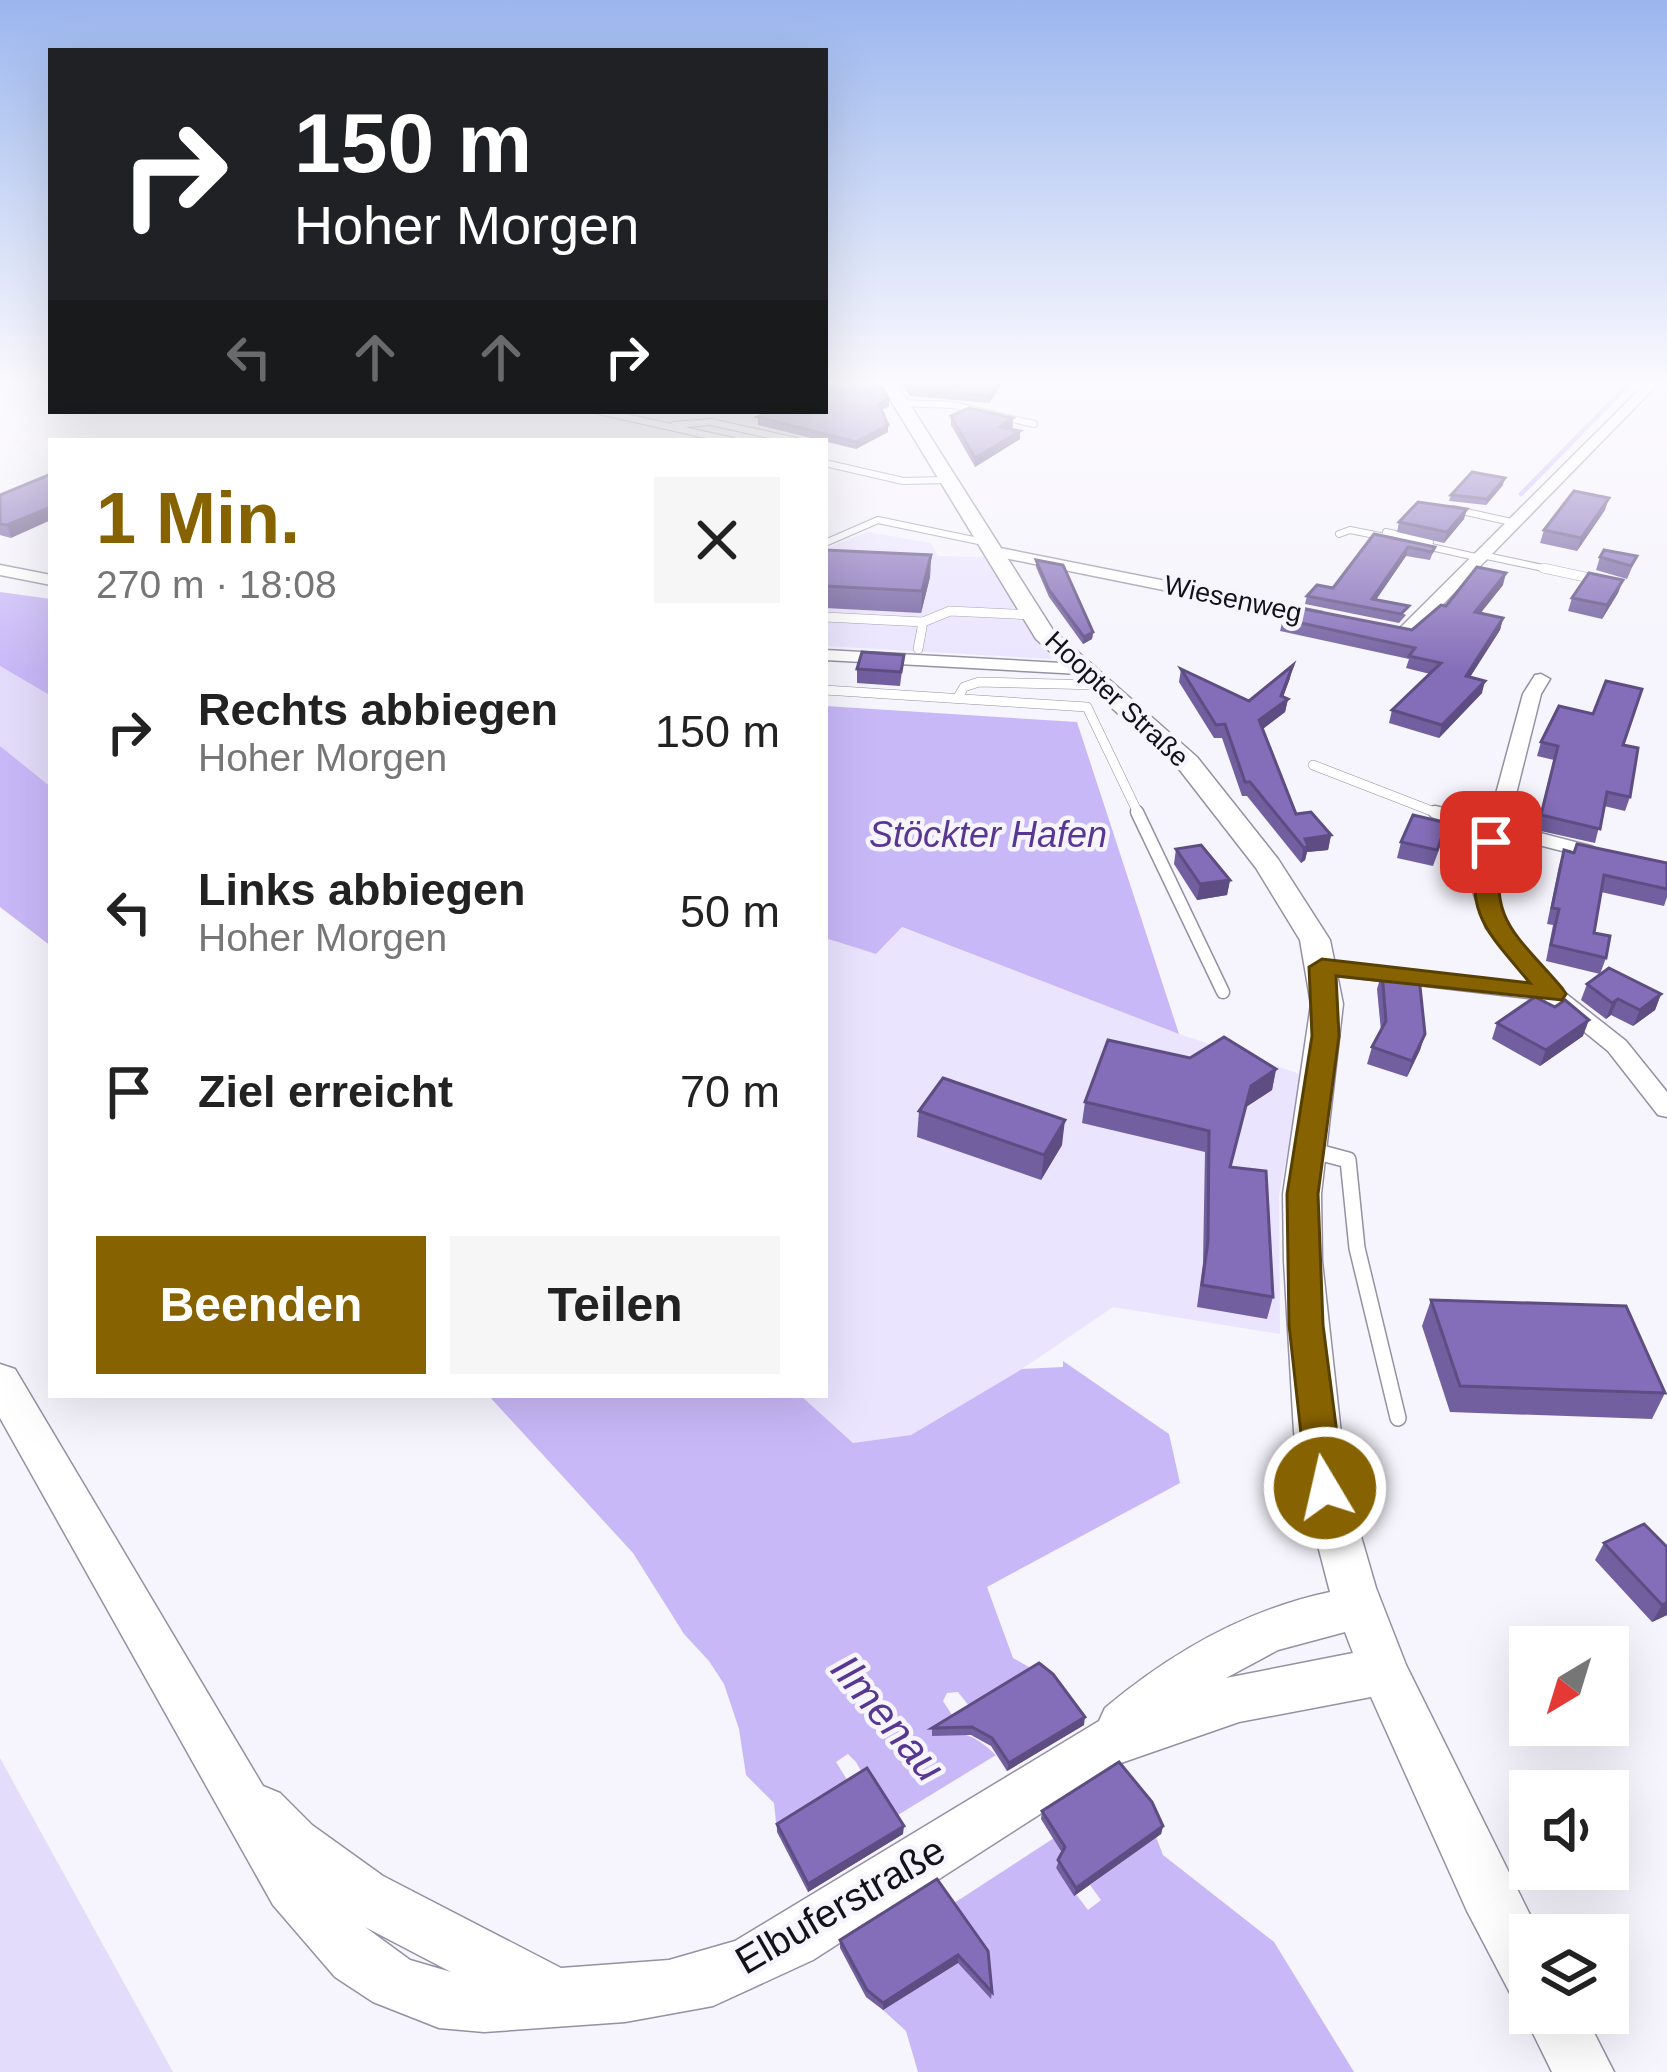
<!DOCTYPE html>
<html lang="de">
<head>
<meta charset="utf-8">
<style>
	:root { --surface:#fff; --page:#f6f6f6; --text:#222; --muted:#767676; --accent:#876200 }
	body { margin:0; font-family:Arial,sans-serif; background:var(--page); color:var(--text); height:100vh; display:flex; flex-direction:column; font-size:45px; white-space:nowrap }
	* { box-sizing:border-box; margin:0 }
	p { font-size:39px; color:var(--muted) }
	.icon { flex:none; width:66px; height:66px; fill:none; stroke:currentColor; stroke-width:2; stroke-linecap:round; stroke-linejoin:round }
	.map { position:relative; flex:1; overflow:hidden }
	.panel { position:absolute; left:48px; top:438px; width:780px; height:960px; display:flex; flex-direction:column; background:var(--surface); border-radius:0px; box-shadow:0 12px 48px #0002 }
	.panel>* { flex:none }
	.top-card { position:absolute; left:48px; top:48px; width:780px; height:366px; border-radius:0px; box-shadow:0 12px 48px #0002; background:#202124; color:#fff; overflow:hidden }
	.needle { width:78px; rotate:218deg }
	.buttons { position:absolute; left:1509px; top:1626px; display:grid; gap:24px }
	.buttons a { display:grid; place-items:center; width:120px; height:120px; border-radius:0px; background:var(--surface); box-shadow:0 12px 48px #0002; font-size:60px }
	.pin { position:absolute; display:grid; place-items:center; width:102px; height:102px; color:#fff; margin:-51px; border-radius:24px; box-shadow:0 6px 18px #0006 }
	.me { position:absolute; width:132px; margin:-66px; rotate:351deg; stroke-linejoin:round; filter:drop-shadow(0 0 9px #0008) }
	.turn { display:flex; align-items:center; gap:42px; height:252px; padding:0 48px; font-size:54px }
	.turn .icon { width:156px; height:156px; stroke-width:2.5 }
	.turn b { display:block; font-size:84px; line-height:102px }
	.lanes { display:flex; align-items:center; height:114px; padding:0 48px; background:#0003; justify-content:center; gap:60px; direction:ltr }
	.lanes .off { opacity:.35 }
	.round { display:grid; place-items:center; flex:none; width:126px; height:126px; border-radius:0px; background:var(--page) }
	.head { display:flex; align-items:center; justify-content:space-between; height:204px; padding:0 48px }
	h1 { font-size:72px; font-weight:700; line-height:90px; color:var(--accent) }
	.primary-button { display:flex; gap:24px; margin-top:auto; padding:24px 48px }
	.primary-button a { flex:1; height:138px; border-radius:0px; background:var(--accent); color:#fff; font-size:48px; font-weight:700; line-height:138px; text-align:center }
	.primary-button a+a { background:var(--page); color:var(--text) }
	ul { padding:0; list-style:none }
	li { display:flex; align-items:center; gap:36px; height:180px; padding:0 48px }
	li div { flex:1 }
	li b { display:block; font-size:45px }
	li em { font-style:normal }
	.map>svg:first-child { display:block }
	.built { fill:#eae4ff }
	.green { fill:#e3dcfa }
	.water { fill:#c9b8f8 }
	.pier { fill:#f6f4fc }
	.lines { fill:none; stroke-linecap:round; stroke-linejoin:round }
	.stream { stroke:#c9b8f8; stroke-width:4.5 }
	.lane-far3-casing { stroke:#9590a3; stroke-width:8 }
	.lane-far2-casing { stroke:#9590a3; stroke-width:10 }
	.lane-far1-casing { stroke:#9590a3; stroke-width:15 }
	.lane-casing { stroke:#9590a3; stroke-width:18 }
	.street-casing { stroke:#9590a3; stroke-width:3 }
	.secondary-casing { stroke:#9590a3; stroke-width:3 }
	.lane-far3 { stroke:#fff; stroke-width:6 }
	.lane-far2 { stroke:#fff; stroke-width:9 }
	.lane-far1 { stroke:#fff; stroke-width:12 }
	.lane { stroke:#fff; stroke-width:15 }
	.street { fill:#fff; fill-rule:evenodd }
	.secondary { fill:#fff; fill-rule:evenodd }
	.wall { fill:#725f9f }
	.shaded-wall { fill:#5d4d82 }
	.building { fill:#856eb9; stroke:#5d4d82; stroke-width:3 }
	.route { fill:#876200; stroke:#584000; stroke-width:3 }
	.labels { text-anchor:middle; dominant-baseline:central; stroke-width:9; stroke-linejoin:round; paint-order:stroke }
	.far-street-label { font-size:27px; fill:#131218; stroke:#f6f4fc }
	.water-label { font-size:36px; font-style:italic; fill:#583792; stroke:#f6f4fc }
	.near-street-label { font-size:39px; fill:#131218; stroke:#f6f4fc }
	.near-water-label { font-size:42px; font-style:italic; fill:#583792; stroke:#f6f4fc }
</style>
</head>
<body>
<div class="map">
<svg width="1667" height="2072" viewBox="0 0 1667 2072">
	<rect width="100%" height="100%" fill="#f6f4fc"/>
	<g class="built">
		<polygon points="868,532 931,543 938,556 989,557 1052,659 825,646 825,549"/>
		<polygon points="901,927 1179,1034 1303,1075 1279,1195 1280,1334 1113,1307 1022,1369 911,1435 853,1443 800,1395 825,1395 825,938 876,954"/>
	</g>
	<g class="green">
		<polygon points="0,666 51,696 51,787 0,746"/>
		<polygon points="0,1758 173,2072 0,2072"/>
	</g>
	<g class="water">
		<polygon points="0,592 51,599 51,696 0,666"/>
		<polygon points="825,706 1077,722 1179,1034 902,927 876,954 825,938"/>
		<polygon points="0,746 51,787 51,946 0,907"/>
		<path d="M1063,1361L1169,1434L1180,1483L987,1587L1013,1658L1038,1672L973,1711L958,1692L947,1693L943,1701L965,1735C1001,1743 1046,1822 1063,1856L1056,1868L1088,1910L1101,1900L1090,1885L1156,1837L1163,1855L1274,1942L1354,2072H918L906,2031L883,2010L961,1961L981,1982L856,1762L848,1754L836,1762L851,1786L777,1832L774,1803L746,1775L739,1729L724,1684L709,1661L684,1634L633,1553L488,1395H800L853,1443L911,1435L1022,1369L1063,1367Z"/>
	</g>
	<polygon class="pier" points="996,1755 1000,1760 1005,1757 1053,1825 1054,1838 948,1907 937,1900 892,1827 893,1818"/>
	<g class="lines">
		<polyline class="stream" points="1521,494 1632,381"/>
		<defs>
			<g id="lane-far3">
				<polyline points="843,381 891,388"/>
				<polyline points="900,403 953,405 1034,424"/>
				<polyline points="599,411 733,441"/>
				<polyline points="674,425 711,422 796,441"/>
				<polyline points="825,463 903,481 949,480"/>
				<polyline points="1453,509 1516,523"/>
				<polyline points="1386,532 1430,542"/>
				<polyline points="1339,534 1350,530 1385,537"/>
				<polyline points="825,543 878,520 988,543"/>
				<polyline points="1422,545 1480,558"/>
				<polyline points="1482,555 1557,571"/>
			</g>
			<g id="lane-far2">
				<polyline points="1543,568 1599,580"/>
				<polyline points="825,617 923,622 918,649"/>
				<polyline points="923,622 950,611 1031,615"/>
				<polyline points="825,690 1087,707 1139,815"/>
				<polyline points="958,697 964,687 979,682 1100,685"/>
				<polyline points="1313,765 1442,815"/>
			</g>
			<g id="lane-far1">
				<polyline points="1137,812 1223,992"/>
				<polyline points="1435,812 1590,852"/>
			</g>
			<polyline id="lane" points="1314,1151 1348,1160 1357,1248 1398,1418"/>
			<g id="street">
				<polygon points="1648,381 1661,381 1410,638 1374,632 1374,626 1400,628"/>
				<polygon points="995,547 1322,612 1330,617 1322,622 990,555 990,549"/>
				<polygon points="0,565 51,575 51,585 0,575"/>
				<polygon points="825,650 1080,664 1089,669 1080,674 825,660"/>
				<polygon points="1541,674 1550,679 1541,694 1493,886 1507,926 1560,989 1626,1041 1667,1092 1667,1117 1658,1115 1608,1051 1545,1000 1323,974 1312,967 1323,960 1532,985 1486,928 1471,886 1523,694 1535,675"/>
			</g>
			<path id="secondary" d="M879,381H895L1053,630L1197,757L1278,859L1330,940L1343,1004L1321,1194L1322,1261L1347,1488L1376,1588L1406,1665L1540,1935H1530V2013H1584L1614,2072H1552L1523,2013L1528,2001L1510,1993L1467,1911L1371,1697L1239,1722L1118,1764L813,1960L713,2006L625,2022L484,2032L439,2028L373,2002L335,1977L273,1905L0,1418V1364L15,1369L263,1786L280,1793L312,1825L383,1876L561,1968L669,1960L735,1941L1099,1721L1105,1708C1172,1652 1245,1610 1330,1592L1303,1488L1294,1432L1284,1261L1283,1194L1311,1004L1300,940L1256,868L1179,769L1036,639ZM1345,1632L1353,1653L1226,1678L1278,1650ZM365,1927L451,1972L410,1960Z"/>
		</defs>
		<use href="#lane-far3" class="lane-far3-casing"/>
		<use href="#lane-far2" class="lane-far2-casing"/>
		<use href="#lane-far1" class="lane-far1-casing"/>
		<use href="#lane" class="lane-casing"/>
		<use href="#street" class="street-casing"/>
		<use href="#secondary" class="secondary-casing"/>
		<use href="#lane-far3" class="lane-far3"/>
		<use href="#lane-far2" class="lane-far2"/>
		<use href="#lane-far1" class="lane-far1"/>
		<use href="#lane" class="lane"/>
		<use href="#street" class="street"/>
		<use href="#secondary" class="secondary"/>
	</g>
	<g class="wall">
		<polygon points="899,381 1004,381 989,403 910,396"/>
		<polygon points="889,399 889,406 881,410 888,425 888,432 856,449 758,425 758,417"/>
		<polygon points="951,416 1013,427 1010,429 1020,431 1020,439 975,467 951,425"/>
		<polygon points="1503,485 1486,505 1449,501 1451,495"/>
		<polygon points="0,495 11,538 0,535"/>
		<polygon points="1605,510 1577,551 1540,543 1544,530"/>
		<polygon points="1464,519 1444,543 1397,532 1399,522"/>
		<polygon points="1374,534 1435,547 1430,560 1406,556 1376,600 1406,615 1399,623 1305,604 1307,596 1333,588"/>
		<polygon points="825,550 931,555 930,577 921,613 825,608"/>
		<polygon points="1637,556 1627,579 1596,570 1600,557"/>
		<polygon points="1036,560 1093,632 1092,639 1083,644 1049,597 1036,567"/>
		<polygon points="1623,580 1618,593 1602,619 1568,611 1572,598"/>
		<polygon points="1503,585 1480,613 1503,618 1500,630 1470,677 1482,693 1439,738 1389,723 1392,710 1430,674 1406,668 1409,659 1280,631 1283,619 1412,630 1446,606"/>
		<polygon points="904,655 900,686 857,683 857,669"/>
		<polygon points="1181,669 1249,701 1290,678 1283,697 1288,699 1285,712 1263,729 1296,814 1331,835 1328,850 1307,852 1305,860 1301,863 1247,796 1242,796 1222,738 1214,738 1179,682"/>
		<polygon points="1541,742 1623,745 1630,797 1625,811 1604,806 1595,843 1536,830 1554,760 1537,756"/>
		<polygon points="1443,839 1433,866 1397,858 1401,842"/>
		<polygon points="1176,849 1230,880 1227,895 1197,900 1174,864"/>
		<polygon points="1564,850 1667,863 1667,897 1664,906 1601,892 1594,933 1606,958 1600,974 1546,961 1553,925 1547,924 1559,866"/>
		<polygon points="1382,972 1425,1034 1420,1050 1407,1077 1367,1064 1372,1047 1381,1031 1377,989"/>
		<polygon points="1587,984 1661,994 1655,1010 1633,1026 1611,1015 1606,1019 1581,1000"/>
		<polygon points="1497,1023 1583,1036 1540,1066 1492,1039"/>
		<polygon points="1190,1058 1276,1069 1272,1090 1246,1107 1231,1167 1273,1297 1267,1319 1197,1307 1203,1263 1205,1152 1082,1123 1085,1102"/>
		<polygon points="919,1111 1062,1145 1041,1180 917,1137"/>
		<polygon points="1431,1300 1665,1393 1652,1419 1450,1412 1422,1326"/>
		<polygon points="1604,1543 1667,1547 1667,1615 1652,1622 1595,1560"/>
		<polygon points="1084,1725 1007,1771 991,1746 971,1735 932,1736 932,1728"/>
		<polygon points="1042,1811 1163,1826 1161,1834 1074,1896 1056,1868 1062,1853 1041,1819"/>
		<polygon points="777,1824 903,1834 808,1892 777,1832"/>
		<polygon points="937,1879 992,1992 991,1999 958,1963 883,2010 866,1997 840,1948 840,1940"/>
	</g>
	<g class="shaded-wall">
		<polygon points="999,381 1004,381 989,403 989,396"/>
		<polygon points="889,399 889,406 879,412 879,404"/>
		<polygon points="1013,418 1013,427 999,435 1000,427"/>
		<polygon points="888,425 888,432 856,449 856,442"/>
		<polygon points="1020,431 1020,439 975,467 975,458"/>
		<polygon points="1505,478 1503,485 1486,505 1487,499"/>
		<polygon points="1609,498 1605,510 1577,551 1581,538"/>
		<polygon points="51,507 51,520 11,538 7,525"/>
		<polygon points="1467,509 1464,519 1444,543 1447,532"/>
		<polygon points="1408,547 1406,556 1370,608 1372,599"/>
		<polygon points="931,555 930,577 921,613 922,591"/>
		<polygon points="1506,573 1503,585 1472,624 1475,612"/>
		<polygon points="1623,580 1618,593 1602,619 1607,605"/>
		<polygon points="1503,618 1500,630 1463,688 1466,676"/>
		<polygon points="1093,632 1092,639 1083,644 1084,637"/>
		<polygon points="1293,665 1290,678 1280,705 1288,699 1285,712 1257,733 1259,720 1281,696"/>
		<polygon points="1485,681 1482,693 1439,738 1442,725"/>
		<polygon points="1331,835 1328,850 1307,852 1305,860 1301,863 1305,839"/>
		<polygon points="1230,880 1227,895 1197,900 1200,884"/>
		<polygon points="1661,994 1655,1010 1633,1026 1640,1010"/>
		<polygon points="1618,999 1611,1015 1606,1019 1612,1003"/>
		<polygon points="1589,1020 1583,1036 1540,1066 1546,1050"/>
		<polygon points="1425,1034 1420,1050 1407,1077 1412,1061"/>
		<polygon points="1276,1069 1272,1090 1246,1107 1251,1086"/>
		<polygon points="1065,1120 1062,1145 1041,1180 1044,1155"/>
		<polygon points="1667,1603 1667,1615 1652,1622 1662,1605"/>
		<polygon points="1085,1717 1084,1725 1007,1771 1009,1763"/>
		<polygon points="904,1826 903,1834 808,1892 808,1884"/>
		<polygon points="1163,1826 1161,1834 1074,1896 1076,1888"/>
		<polygon points="958,1955 958,1963 883,2010 883,2003"/>
	</g>
	<g class="building">
		<polygon points="825,381 842,381 882,387 889,399 879,404 888,425 856,442 758,417 772,411 825,411 825,386 827,385 825,385"/>
		<polygon points="904,381 999,381 989,396 910,389"/>
		<polygon points="969,408 1013,418 1000,427 1020,431 975,458 951,416"/>
		<polygon points="1472,472 1505,478 1487,499 1451,495"/>
		<polygon points="51,474 51,507 7,525 0,524 0,495"/>
		<polygon points="1574,491 1609,498 1581,538 1544,530"/>
		<polygon points="1418,502 1467,509 1447,532 1399,522"/>
		<polygon points="1374,534 1435,547 1432,552 1408,547 1372,599 1409,606 1401,614 1307,596 1317,585 1333,588"/>
		<polygon points="825,550 931,555 922,591 825,586"/>
		<polygon points="1604,550 1637,556 1631,566 1600,557"/>
		<polygon points="1036,560 1063,565 1093,632 1084,637 1049,590"/>
		<polygon points="1477,567 1506,573 1475,612 1503,618 1466,676 1485,681 1442,725 1392,710 1441,663 1409,656 1415,648 1283,619 1294,607 1412,630 1441,605 1446,606"/>
		<polygon points="1589,573 1623,580 1607,605 1572,598"/>
		<polygon points="862,652 904,655 901,672 857,669"/>
		<polygon points="1293,665 1281,696 1288,699 1259,720 1296,814 1311,812 1331,835 1305,839 1308,846 1304,848 1250,782 1245,782 1225,724 1216,725 1181,669 1249,701"/>
		<polygon points="1606,681 1642,689 1623,745 1638,748 1630,797 1607,792 1600,829 1541,815 1558,746 1541,742 1559,706 1593,714"/>
		<polygon points="1413,815 1447,823 1437,850 1401,842"/>
		<polygon points="1577,844 1667,863 1667,889 1604,875 1594,933 1610,936 1606,958 1551,945 1559,909 1552,908 1564,850 1574,853"/>
		<polygon points="1201,845 1230,880 1200,884 1176,849"/>
		<polygon points="1609,968 1661,994 1640,1010 1618,999 1612,1003 1587,984"/>
		<polygon points="1382,972 1419,977 1425,1034 1412,1061 1372,1047 1386,1021"/>
		<polygon points="1535,997 1555,1007 1565,1000 1589,1020 1546,1050 1497,1023"/>
		<polygon points="1224,1037 1276,1069 1251,1086 1230,1167 1266,1171 1273,1297 1202,1285 1208,1241 1209,1131 1085,1102 1108,1040 1190,1058"/>
		<polygon points="943,1078 1065,1120 1044,1155 919,1111"/>
		<polygon points="1431,1300 1626,1306 1665,1393 1460,1386"/>
		<polygon points="1644,1524 1667,1547 1667,1603 1662,1605 1604,1543"/>
		<polygon points="1039,1663 1053,1674 1085,1717 1009,1763 992,1738 972,1727 932,1728"/>
		<polygon points="1119,1762 1152,1802 1163,1826 1076,1888 1058,1860 1065,1847 1042,1811"/>
		<polygon points="867,1768 904,1826 808,1884 777,1824"/>
		<polygon points="937,1879 988,1951 992,1992 958,1955 883,2003 867,1990 840,1940"/>
	</g>
	<linearGradient id="sky" x2="0" y2="1"><stop stop-color="#9bb6ee"/><stop offset="0.57" stop-color="#fbfafe"/><stop offset="1" stop-color="#fbfafe" stop-opacity="0"/></linearGradient>
	<rect width="1667" height="671" fill="url(#sky)"/>
	<path class="route" d="M1491,835L1503,842C1487,920 1514,932 1562,988L1566,994L1562,1000L1336,976L1339,1036L1318,1194L1323,1325L1344,1488L1338,1499L1325,1504L1312,1499L1307,1488L1289,1325L1287,1194L1312,1036L1309,967L1322,959L1530,983C1485,929 1464,914 1480,842Z"/>
	<g class="labels">
		<g class="far-street-label">
			<text transform="translate(1233 599) rotate(12)">Wiesenweg</text>
			<text transform="translate(1117 699) rotate(43)">Hoopter Straße</text>
		</g>
		<g class="water-label">
			<text x="988" y="834">Stöckter Hafen</text>
		</g>
		<g class="near-street-label">
			<text transform="translate(840 1905) rotate(-30)">Elbuferstraße</text>
		</g>
		<g class="near-water-label">
			<text transform="translate(888 1718) rotate(50)">Ilmenau</text>
		</g>
	</g>
</svg>
<div class="buttons">
<a><svg class="needle" viewBox="-14 -14 28 28"><path d="M0-13l5 13h-10z" fill="#e53935"/><path d="M0 13l5-13h-10z" fill="#767676"/></svg></a>
<a><svg class="icon" aria-label="sound" viewBox="0 0 24 24"><path d="M4 9h4l5-4v14l-5-4H4zM17 9q2 3 0 6"/></svg></a>
<a><svg class="icon" aria-label="layers" viewBox="0 0 24 24"><path d="M12 4l9 5-9 5-9-5zM3 14l9 5 9-5"/></svg></a>
</div>
<div class="pin" style="left:1491px;top:842px;background:#d93025"><svg class="icon" aria-label="arrive" viewBox="0 0 24 24"><path d="M6 21V4h12l-3 4 3 4H6"/></svg></div>
<svg class="me" style="left:1325px;top:1488px" viewBox="-20 -20 40 40"><circle r="17" fill="#876200" stroke="#fff" stroke-width="3"/><path d="M0-11L8 9 0 5-8 9z" fill="#fff"/></svg>
<div class="top-card">
<div class="turn"><svg class="icon" aria-label="right" viewBox="0 0 24 24"><path d="M7 20v-9h11M14 6l5 5-5 5"/></svg><div><b>150 m</b>Hoher Morgen</div></div>
<div class="lanes"><svg class="icon off" aria-label="left" viewBox="0 0 24 24"><path d="M17 20v-9H6M10 6l-5 5 5 5"/></svg><svg class="icon off" aria-label="ahead" viewBox="0 0 24 24"><path d="M12 20V5M6 11l6-6 6 6"/></svg><svg class="icon off" aria-label="ahead" viewBox="0 0 24 24"><path d="M12 20V5M6 11l6-6 6 6"/></svg><svg class="icon" aria-label="right" viewBox="0 0 24 24"><path d="M7 20v-9h11M14 6l5 5-5 5"/></svg></div>
</div>
<section class="panel">
<div class="head"><div><h1>1 Min.</h1><p>270 m · 18:08</p></div><a class="round"><svg class="icon" aria-label="close" viewBox="0 0 24 24"><path d="M6 6l12 12M18 6L6 18"/></svg></a></div>
<ul>
<li><svg class="icon" aria-label="right" viewBox="0 0 24 24"><path d="M7 20v-9h11M14 6l5 5-5 5"/></svg><div><b>Rechts abbiegen</b><p>Hoher Morgen</p></div><em>150 m</em></li>
<li><svg class="icon" aria-label="left" viewBox="0 0 24 24"><path d="M17 20v-9H6M10 6l-5 5 5 5"/></svg><div><b>Links abbiegen</b><p>Hoher Morgen</p></div><em>50 m</em></li>
<li><svg class="icon" aria-label="arrive" viewBox="0 0 24 24"><path d="M6 21V4h12l-3 4 3 4H6"/></svg><div><b>Ziel erreicht</b></div><em>70 m</em></li>
</ul>
<div class="primary-button"><a>Beenden</a><a>Teilen</a></div>
</section>
</div>
</body>
</html>
